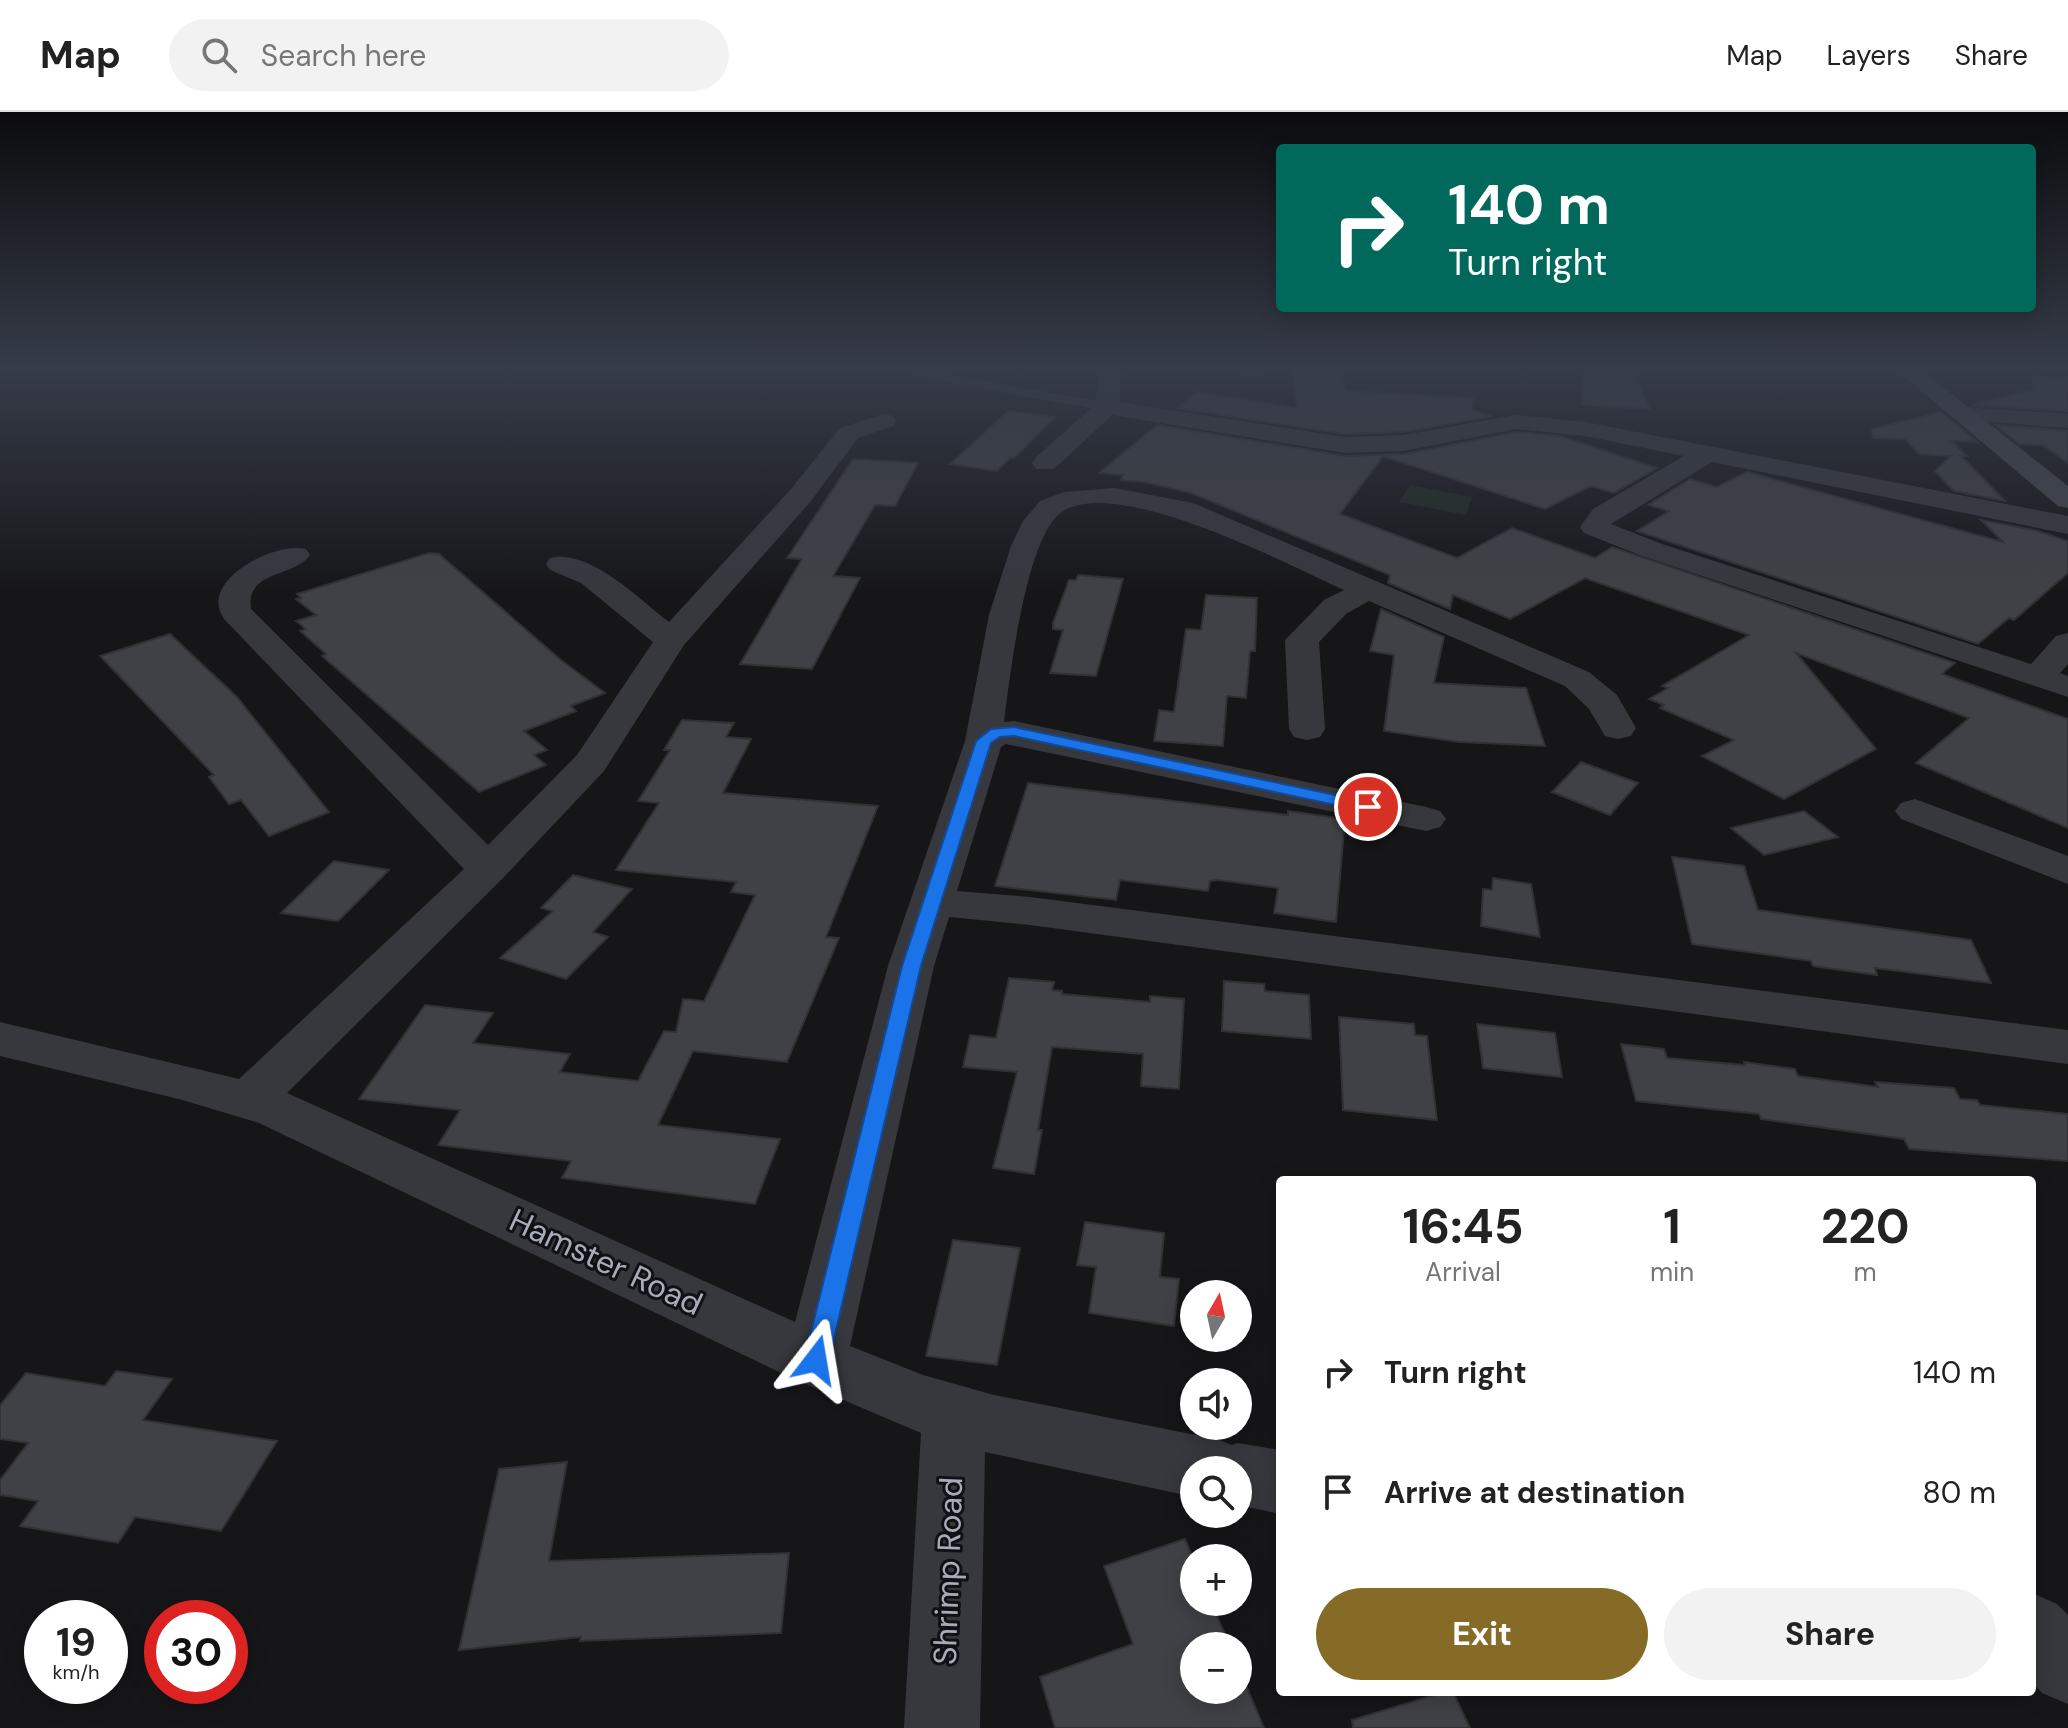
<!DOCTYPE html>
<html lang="en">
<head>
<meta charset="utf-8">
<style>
	:root { --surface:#fff; --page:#f2f2f2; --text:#222; --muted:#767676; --line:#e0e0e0; --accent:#856b25 }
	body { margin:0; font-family:"DM Sans",sans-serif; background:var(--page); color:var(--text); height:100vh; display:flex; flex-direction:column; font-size:30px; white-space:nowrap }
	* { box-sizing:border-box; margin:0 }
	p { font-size:26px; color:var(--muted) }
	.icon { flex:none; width:44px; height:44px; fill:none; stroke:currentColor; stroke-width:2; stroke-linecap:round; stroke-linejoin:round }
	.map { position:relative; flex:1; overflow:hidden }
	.details { position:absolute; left:1276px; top:1064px; width:760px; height:520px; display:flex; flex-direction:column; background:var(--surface); border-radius:8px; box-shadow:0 4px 20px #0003 }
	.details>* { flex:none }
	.top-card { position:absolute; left:1276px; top:32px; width:760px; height:168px; border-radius:8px; box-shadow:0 4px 20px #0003; background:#00695c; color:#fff; overflow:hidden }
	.needle { width:52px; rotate:9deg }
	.controls { position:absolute; left:1180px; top:1168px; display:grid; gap:16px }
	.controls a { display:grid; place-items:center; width:72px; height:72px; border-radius:50%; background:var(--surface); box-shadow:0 4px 20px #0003; font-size:40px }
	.speed { position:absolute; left:24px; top:1488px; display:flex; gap:16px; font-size:40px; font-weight:700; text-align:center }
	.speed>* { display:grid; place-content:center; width:104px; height:104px; border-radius:50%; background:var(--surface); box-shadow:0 4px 20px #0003; line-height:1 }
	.speed small { font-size:20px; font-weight:400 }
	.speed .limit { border:12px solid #d22; background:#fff; color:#111 }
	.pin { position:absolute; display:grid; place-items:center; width:68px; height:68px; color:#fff; margin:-34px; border:4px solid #fff; border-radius:50%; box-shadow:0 2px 8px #0007 }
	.me { position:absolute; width:88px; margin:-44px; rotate:14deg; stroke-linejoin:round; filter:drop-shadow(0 0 6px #0008) }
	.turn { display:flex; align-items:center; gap:28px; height:168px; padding:0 40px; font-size:36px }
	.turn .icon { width:104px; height:104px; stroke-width:2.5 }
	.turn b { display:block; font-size:56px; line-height:68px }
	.eta { display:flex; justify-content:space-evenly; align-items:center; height:136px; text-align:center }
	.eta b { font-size:48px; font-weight:700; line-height:56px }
	.cta { display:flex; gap:16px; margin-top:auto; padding:16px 40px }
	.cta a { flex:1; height:92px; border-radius:48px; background:var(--accent); color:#fff; font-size:32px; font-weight:700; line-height:92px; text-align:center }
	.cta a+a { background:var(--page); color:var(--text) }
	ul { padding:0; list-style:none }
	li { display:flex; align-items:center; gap:24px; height:120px; padding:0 40px }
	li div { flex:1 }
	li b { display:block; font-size:30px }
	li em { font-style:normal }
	header { display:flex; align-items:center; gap:48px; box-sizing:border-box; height:112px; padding:0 40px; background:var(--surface); border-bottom:2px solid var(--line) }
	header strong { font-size:38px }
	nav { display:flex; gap:44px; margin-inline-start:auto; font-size:28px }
	.search { width:560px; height:72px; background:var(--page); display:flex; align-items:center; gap:20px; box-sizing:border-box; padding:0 28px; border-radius:44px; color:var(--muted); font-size:30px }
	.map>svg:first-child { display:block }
	.green { fill:#1e2720 }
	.building { fill:#404146; stroke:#303035; stroke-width:2 }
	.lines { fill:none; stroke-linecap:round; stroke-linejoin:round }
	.lane { fill:#37383e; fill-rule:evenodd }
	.street { fill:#37383e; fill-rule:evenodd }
	.secondary { fill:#45474e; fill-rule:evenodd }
	.route { fill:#1a73e8; stroke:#114b97; stroke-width:2 }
	.labels { text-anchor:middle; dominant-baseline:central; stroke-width:6; stroke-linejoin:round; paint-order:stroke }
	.near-street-label { font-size:32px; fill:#a7acba; stroke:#111114 }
</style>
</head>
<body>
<header>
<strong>Map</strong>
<div class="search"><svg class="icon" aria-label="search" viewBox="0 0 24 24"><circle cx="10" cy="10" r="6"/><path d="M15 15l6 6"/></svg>Search here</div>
<nav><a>Map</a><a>Layers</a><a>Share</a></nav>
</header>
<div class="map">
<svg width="2068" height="1616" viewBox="0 0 2068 1616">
	<rect width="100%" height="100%" fill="#161619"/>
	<polygon class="green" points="1410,373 1472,385 1466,403 1399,390"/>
	<g class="building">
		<polygon points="1292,257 1341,258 1345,279 1474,286 1472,298 1492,304 1404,320 1345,322 1177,296 1197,280 1297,296"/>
		<polygon points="1583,257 1632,257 1650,297 1582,293"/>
		<polygon points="2032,265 2068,266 2068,299 1971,293 2033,278"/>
		<polygon points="1008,299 1055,305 1014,346 1010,346 997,359 950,352"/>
		<polygon points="1941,300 1977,330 1952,329 1967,344 1961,344 2005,389 1954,379 1935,359 1951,344 1919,342 1905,327 1873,326 1872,317"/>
		<polygon points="1157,313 1345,344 1405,342 1516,320 1560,324 1657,356 1614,381 1591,374 1545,397 1383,344 1340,402 1457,446 1512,416 1595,446 1612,435 1955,551 1942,562 2068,607 2068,716 1916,651 1969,606 1796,541 1876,637 1784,687 1702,644 1734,628 1660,596 1664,593 1649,587 1668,576 1662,574 1749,523 1585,466 1510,507 1453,483 1450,497 1388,471 1390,463 1191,381 1145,370 1121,368 1123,363 1099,361"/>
		<polygon points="1996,313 2068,319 2068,351 2043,333 2019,332"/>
		<polygon points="853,347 918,351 895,394 875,393 833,464 860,466 812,557 740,552 802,447 787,446"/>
		<polygon points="1747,360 2003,430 1981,408 2034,418 2068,429 2068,461 2014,508 2009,506 1978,532 1637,419 1669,399 1648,393 1690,367 1717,375"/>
		<polygon points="429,441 439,442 561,548 605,581 571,594 576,599 524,619 547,638 534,643 546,653 479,680 322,544 326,542 300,519 306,517 296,509 316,503 296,487 301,486 297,482"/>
		<polygon points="1078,463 1123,467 1096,564 1050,561 1063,518 1053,517 1053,511 1069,468 1076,468"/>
		<polygon points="1206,483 1257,486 1255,539 1250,539 1246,586 1227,584 1223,634 1154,629 1159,598 1174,600 1186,517 1201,518"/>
		<polygon points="1381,497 1444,525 1434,571 1526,576 1545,634 1459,630 1384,619 1394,543 1370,539"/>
		<polygon points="170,522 237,585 329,700 269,724 241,688 229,692 209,665 214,663 100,544"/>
		<polygon points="682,608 734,611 726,625 751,627 723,681 878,694 826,825 839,826 787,950 693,939 658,1013 780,1027 755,1092 562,1066 571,1049 438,1033 460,998 359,987 425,893 493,901 473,931 570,942 560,960 638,969 664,919 676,920 683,887 704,889 755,783 731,780 736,770 616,758 659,691 638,689 670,638 664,638"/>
		<polygon points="1581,650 1638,671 1610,703 1552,680"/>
		<polygon points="1028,671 1288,703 1288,699 1345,707 1336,810 1274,801 1278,776 1219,768 1210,769 1208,779 1120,768 1116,788 995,774"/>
		<polygon points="1804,699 1838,725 1764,743 1731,716"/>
		<polygon points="1672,745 1744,754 1758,798 1971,828 1991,871 1875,856 1877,863 1813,854 1811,849 1692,832"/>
		<polygon points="334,749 389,758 338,809 281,801"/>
		<polygon points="573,763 632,777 593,820 608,825 566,867 500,846 553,799 541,796"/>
		<polygon points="1493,766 1531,772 1540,825 1481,814 1483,777 1492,778"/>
		<polygon points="1009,866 1054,870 1052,878 1062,879 1062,882 1150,890 1150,884 1184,887 1179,977 1141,974 1143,942 1052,935 1038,1018 1042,1018 1034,1062 993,1056 1017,960 963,955 970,923 996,926"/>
		<polygon points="1224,869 1264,872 1265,879 1309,883 1311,927 1222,919"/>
		<polygon points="1339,905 1414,912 1415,923 1427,924 1437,1008 1343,998"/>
		<polygon points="1477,912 1555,921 1562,965 1483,956"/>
		<polygon points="1621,932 1664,937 1667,946 1745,953 1744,950 1795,957 1798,964 1878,975 1875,970 1954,976 1960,987 1977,988 1980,993 2068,1002 2068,1049 1909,1037 1904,1027 1761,1007 1759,1002 1636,989"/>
		<polygon points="1085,1110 1164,1121 1160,1165 1179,1167 1174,1214 1089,1201 1096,1155 1077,1153"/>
		<polygon points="953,1128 1020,1136 997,1253 926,1244"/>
		<polygon points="116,1259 172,1267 143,1308 277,1329 221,1419 135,1405 118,1431 20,1414 38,1389 0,1383 0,1368 28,1331 0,1327 0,1293 26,1261 105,1274"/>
		<polygon points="567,1350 549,1449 789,1441 781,1521 580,1529 581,1525 459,1538 499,1357"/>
		<polygon points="1185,1427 1194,1449 1194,1490 1211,1490 1230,1534 1194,1534 1194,1578 1238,1578 1238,1554 1264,1616 1055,1616 1040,1565 1133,1532 1104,1454"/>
		<polygon points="1444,1580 1453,1580 1470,1616 1353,1616 1352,1608"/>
	</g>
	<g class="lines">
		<polygon class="lane" points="916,257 1107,291 1114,295 1107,299 912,264 912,258"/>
		<g class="street">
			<polygon points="1100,257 1122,257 1119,290 1345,325 1404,323 1516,303 1585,310 2068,404 2068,422 1712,350 1611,412 1662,432 2031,552 2056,524 2068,521 2068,552 2060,561 2068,564 2068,585 1642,444 1584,421 1580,415 1593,397 1684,344 1585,324 1516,317 1404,339 1345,341 1112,303 1054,357 1036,357 1032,351 1036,345 1095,293"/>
			<polygon points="1239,257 1261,257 1258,265 1242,265"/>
			<polygon points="1963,295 2068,302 2068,316 1954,307 1951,302 1954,297"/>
			<path d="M884,302L893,304L896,309L893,314L858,326L811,389L684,533L604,659L503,766L287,981L795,1210L888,854L965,629L989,503L1011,434L1023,409L1040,389L1064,380L1115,376L1193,391L1589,560L1617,583L1636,616L1631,624L1618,627L1605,624L1589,597L1565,574L1369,489L1346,502L1319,530L1325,617L1320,625L1307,628L1294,625L1289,617L1285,528L1324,488L1344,478C1291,454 1105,356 1057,404C1025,436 1010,563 1004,610L1014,609L1426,695L1440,699L1446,707L1440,715L1426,719L1006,632L1001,635L957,779L1030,785L2068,918V952L1030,813L949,805L934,854L850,1234L923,1263L994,1283L1216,1327L1232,1333L1238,1331L1280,1338V1402L1238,1393V1358H1194V1385L985,1340L980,1616H904L921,1321L794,1267L259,1011L179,987L0,944V910L239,967L464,757L224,507C197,468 276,429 306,437L310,443C294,466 245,458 251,497L488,733L577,643L653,530L581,471L550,458L546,452L550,446C589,436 640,488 669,510L791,377L840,316Z"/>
			<polygon points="1915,687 2068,744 2068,772 1901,707 1895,699 1901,691"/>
			<polygon points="2032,1481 2057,1492 2068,1503 2068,1592 2042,1581 2032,1570"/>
		</g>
		<polygon class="secondary" points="1895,257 1920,257 2068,374 2068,396 2058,394"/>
	</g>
	<linearGradient id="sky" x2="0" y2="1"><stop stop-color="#0c0c0e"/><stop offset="0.53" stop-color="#363c49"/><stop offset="1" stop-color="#363c49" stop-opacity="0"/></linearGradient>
	<rect width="2068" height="483" fill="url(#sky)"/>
	<polygon class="route" points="1014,615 1368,690 1376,695 1368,700 1014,624 1000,625 991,631 921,854 829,1248 825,1256 816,1260 807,1256 804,1248 902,854 976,629 991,617"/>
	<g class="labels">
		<g class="near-street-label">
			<text transform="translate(606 1150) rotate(25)">Hamster Road</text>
			<text transform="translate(948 1459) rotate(-88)">Shrimp Road</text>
		</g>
	</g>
</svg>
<div class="controls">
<a><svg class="needle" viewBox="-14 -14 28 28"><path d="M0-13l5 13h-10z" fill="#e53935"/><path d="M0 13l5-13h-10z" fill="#767676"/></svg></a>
<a><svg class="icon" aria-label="sound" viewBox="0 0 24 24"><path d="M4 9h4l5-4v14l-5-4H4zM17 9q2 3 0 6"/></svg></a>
<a><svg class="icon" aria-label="search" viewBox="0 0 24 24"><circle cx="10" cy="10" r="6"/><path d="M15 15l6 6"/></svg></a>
<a>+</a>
<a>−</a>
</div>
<div class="speed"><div>19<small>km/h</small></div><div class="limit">30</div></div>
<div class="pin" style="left:1368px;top:695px;background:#d93025"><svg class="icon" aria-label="arrive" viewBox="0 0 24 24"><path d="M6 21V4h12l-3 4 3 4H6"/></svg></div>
<svg class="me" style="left:816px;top:1248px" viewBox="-20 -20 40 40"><path d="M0-17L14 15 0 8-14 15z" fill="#1a73e8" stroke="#fff" stroke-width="4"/></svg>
<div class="top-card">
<div class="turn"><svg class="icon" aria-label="right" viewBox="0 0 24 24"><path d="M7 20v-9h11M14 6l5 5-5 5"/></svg><div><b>140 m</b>Turn right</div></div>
</div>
<section class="details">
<div class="eta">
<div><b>16:45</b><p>Arrival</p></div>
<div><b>1</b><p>min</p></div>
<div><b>220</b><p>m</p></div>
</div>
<ul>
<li><svg class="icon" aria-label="right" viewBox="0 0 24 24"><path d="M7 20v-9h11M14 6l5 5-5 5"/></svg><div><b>Turn right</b></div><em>140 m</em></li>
<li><svg class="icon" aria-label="arrive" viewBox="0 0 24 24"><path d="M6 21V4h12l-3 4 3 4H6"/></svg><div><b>Arrive at destination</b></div><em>80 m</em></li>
</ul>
<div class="cta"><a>Exit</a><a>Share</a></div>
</section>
</div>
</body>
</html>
